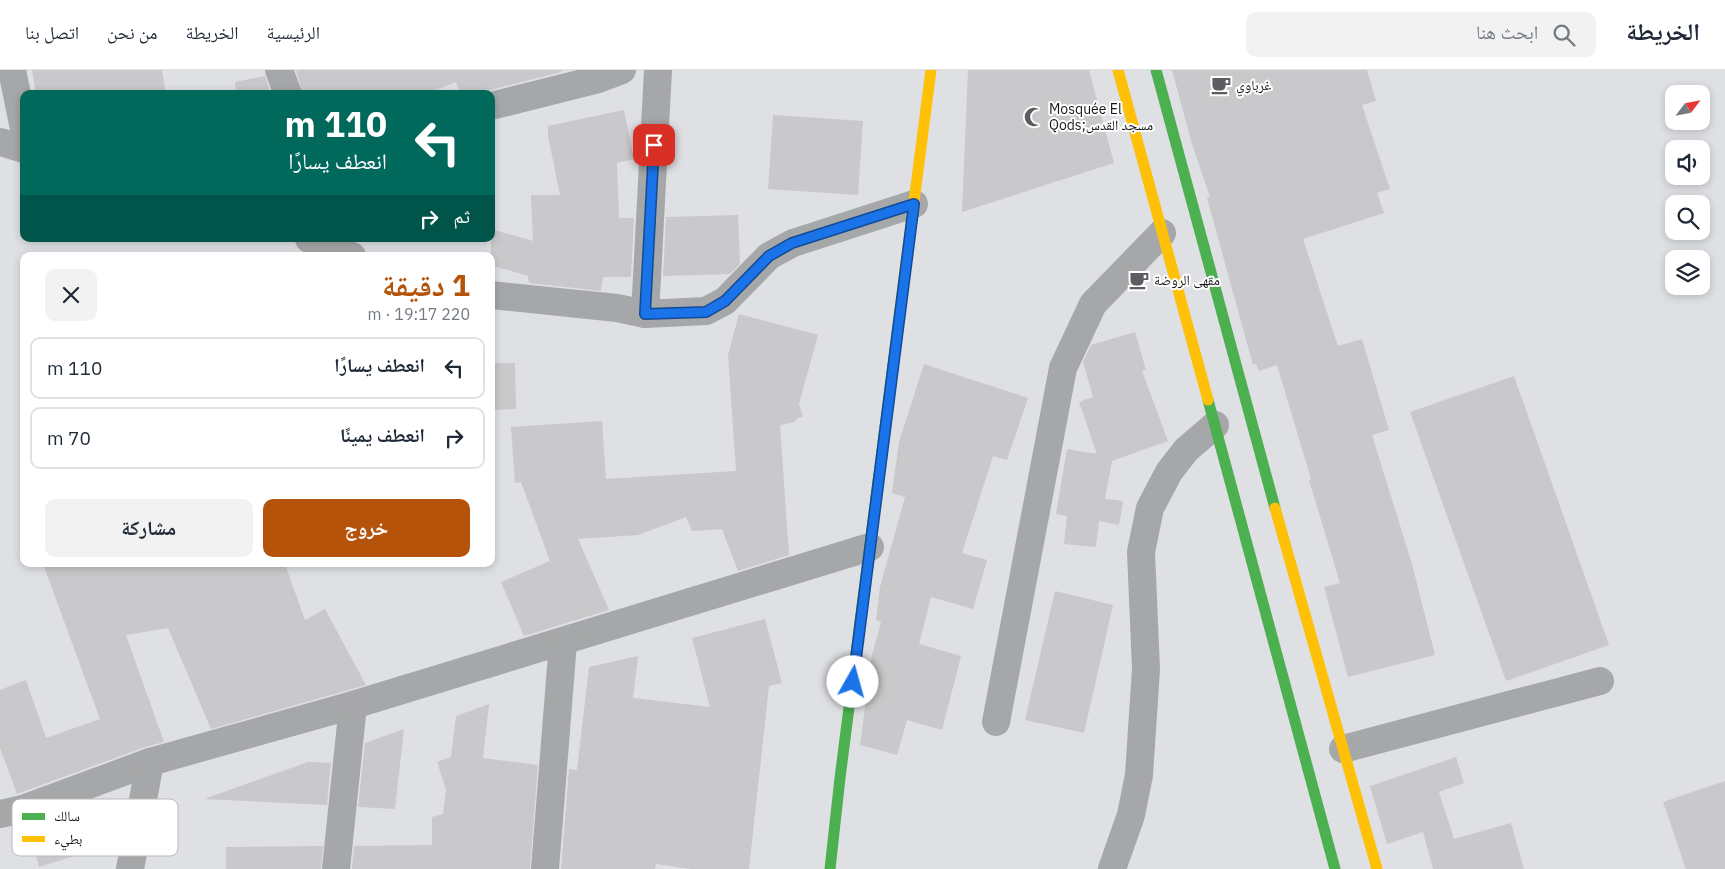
<!DOCTYPE html>
<html lang="ar">
<head>
<meta charset="utf-8">
<style>
	:root { --surface:#fff; --page:#f2f2f3; --text:#1f2937; --muted:#747a83; --line:#e0e1e3; --accent:#b45309 }
	body { margin:0; font-family:"IBM Plex Sans","Noto Naskh Arabic",sans-serif; background:var(--page); color:var(--text); direction:rtl; height:100vh; display:flex; flex-direction:column; font-size:19px; white-space:nowrap }
	* { box-sizing:border-box; margin:0 }
	p { font-size:16px; color:var(--muted) }
	.icon { flex:none; width:28px; height:28px; fill:none; stroke:currentColor; stroke-width:2; stroke-linecap:round; stroke-linejoin:round }
	.map { position:relative; flex:1; overflow:hidden; direction:ltr }
	.drawer { position:absolute; left:20px; top:182px; width:475px; height:315px; display:flex; flex-direction:column; background:var(--surface); border-radius:10px; box-shadow:0 2px 8px #0003; direction:rtl }
	.drawer>* { flex:none }
	.banner { position:absolute; left:20px; top:20px; width:475px; height:152px; border-radius:10px; box-shadow:0 2px 8px #0003; direction:rtl; background:#00695c; color:#fff; overflow:hidden }
	.needle { width:32px; rotate:58deg }
	.controls { position:absolute; left:1665px; top:15px; display:grid; gap:10px }
	.controls a { display:grid; place-items:center; width:45px; height:45px; border-radius:10px; background:var(--surface); box-shadow:0 2px 8px #0003; font-size:25px }
	.pin { position:absolute; display:grid; place-items:center; width:42px; height:42px; color:#fff; margin:-21px; border-radius:10px; box-shadow:0 2px 8px #0006 }
	.me { position:absolute; width:55px; margin:-28px; rotate:7deg; stroke-linejoin:round; filter:drop-shadow(0 0 4px #0008) }
	.turn { display:flex; align-items:center; gap:18px; height:105px; padding:0 25px; font-size:22px }
	.turn .icon { width:65px; height:65px; stroke-width:2.5 }
	.turn b { display:block; font-size:35px; line-height:42px }
	.then { display:flex; align-items:center; height:48px; padding:0 25px; background:#0003; gap:10px; font-size:19px }
	.round { display:grid; place-items:center; flex:none; width:52px; height:52px; border-radius:10px; background:var(--page) }
	.summary { display:flex; align-items:center; justify-content:space-between; height:85px; padding:0 25px }
	h1 { font-size:30px; font-weight:800; line-height:38px; color:var(--accent) }
	.button { display:flex; gap:10px; margin-top:auto; padding:10px 25px }
	.button a { flex:1; height:58px; border-radius:10px; background:var(--accent); color:#fff; font-size:20px; font-weight:800; line-height:58px; text-align:center }
	.button a+a { background:var(--page); color:var(--text) }
	ul { padding:0; list-style:none }
	li { display:flex; align-items:center; gap:15px; height:62px; margin:0 10px 8px; padding:0 15px; border:2px solid var(--line); border-radius:10px }
	li div { flex:1 }
	li b { display:block; font-size:19px }
	li em { font-style:normal }
	header { display:flex; align-items:center; gap:30px; box-sizing:border-box; height:70px; padding:0 25px; background:var(--surface); border-bottom:1px solid var(--line) }
	header strong { font-size:24px }
	nav { display:flex; gap:28px; margin-inline-start:auto; font-size:18px }
	.search { width:350px; height:45px; background:var(--page); display:flex; align-items:center; gap:12px; box-sizing:border-box; padding:0 18px; border-radius:10px; color:var(--muted); font-size:19px }
	.map>svg:first-child { display:block }
	.building { fill:#c9c8ca }
	.lines { fill:none; stroke-linecap:round; stroke-linejoin:round }
	.street { stroke:#a6a7a8; stroke-width:28 }
	.fast { stroke:#4caf50; stroke-width:11 }
	.slow { stroke:#ffc107; stroke-width:11 }
	.route-casing { stroke:#114b97; stroke-width:12 }
	.route { stroke:#1a73e8; stroke-width:9 }
	.labels { text-anchor:middle; dominant-baseline:central; stroke-width:4; stroke-linejoin:round; paint-order:stroke }
	.poi-label { font-size:14px; fill:#161719; stroke:#fff; text-anchor:start }
	.key { fill:#fff; stroke:#b9b9ba; stroke-width:1 }
	.key-label { font-size:14px; fill:#161719 }
</style>
</head>
<body>
<header>
<strong>الخريطة</strong>
<div class="search"><svg class="icon" aria-label="search" viewBox="0 0 24 24"><circle cx="10" cy="10" r="6"/><path d="M15 15l6 6"/></svg>ابحث هنا</div>
<nav><a>الرئيسية</a><a>الخريطة</a><a>من نحن</a><a>اتصل بنا</a></nav>
</header>
<div class="map">
<svg width="1725" height="799" viewBox="0 0 1725 799">
	<rect width="100%" height="100%" fill="#dee0e4"/>
	<g class="building">
		<polygon points="32,0 162,0 166,24 36,24"/>
		<polygon points="299,0 561,0 561,2 487,21 482,24 461,24 456,12 425,24 303,24 296,1"/>
		<polygon points="968,0 1089,0 1114,93 962,142"/>
		<polygon points="1172,0 1367,0 1376,31 1362,35 1390,119 1377,123 1384,143 1303,169 1338,276 1362,269 1389,360 1372,365 1412,494 1435,585 1348,607 1324,517 1340,513 1309,410 1311,409 1277,295 1259,301 1256,294 1253,295 1207,128 1210,127 1192,74"/>
		<polygon points="265,6 271,24 236,24 235,12"/>
		<polygon points="624,40 634,89 617,93 619,148 634,148 631,207 603,207 601,221 529,213 528,206 491,195 491,159 533,171 531,125 560,125 548,66 548,56"/>
		<polygon points="773,45 863,51 858,125 768,119"/>
		<polygon points="738,145 740,194 730,204 663,206 666,147"/>
		<polygon points="739,244 818,265 799,334 803,346 795,350 795,352 780,355 789,485 738,501 722,459 692,461 686,447 638,465 578,469 609,540 524,566 501,512 550,491 521,412 515,413 511,357 602,351 606,409 736,401 728,285"/>
		<polygon points="1135,262 1146,300 1142,301 1168,371 1112,391 1105,429 1123,431 1119,455 1099,451 1096,477 1064,474 1067,446 1056,444 1067,379 1097,384 1079,332 1093,327 1083,292 1091,275"/>
		<polygon points="491,293 515,293 516,339 491,340"/>
		<polygon points="924,294 1028,328 1007,390 993,386 962,483 987,490 973,539 931,527 919,574 961,586 942,660 907,650 897,685 860,675 872,585 881,552 876,550 880,517 905,427 892,423 899,372"/>
		<polygon points="1514,306 1609,575 1506,611 1410,342"/>
		<polygon points="43,494 285,494 305,550 325,539 366,615 211,659 168,558 126,565 164,672 145,677 17,724 0,678 0,620 26,610 46,668 100,649"/>
		<polygon points="1055,521 1113,535 1084,663 1025,650"/>
		<polygon points="765,549 782,613 769,616 749,799 691,799 656,794 655,799 561,799 569,699 577,700 589,597 638,586 633,628 710,637 692,568"/>
		<polygon points="489,634 483,688 538,695 530,799 352,799 354,776 432,775 432,747 443,744 446,719 437,692 451,687 456,646"/>
		<polygon points="404,659 395,739 358,737 365,673"/>
		<polygon points="1456,687 1464,713 1439,722 1454,769 1511,753 1524,799 1433,799 1423,762 1387,774 1370,716"/>
		<polygon points="308,692 331,693 327,735 204,729"/>
		<polygon points="1725,711 1725,799 1686,799 1663,732"/>
		<polygon points="89,731 103,777 39,797 27,754"/>
		<polygon points="323,776 321,799 226,799 226,777"/>
	</g>
	<g class="lines">
		<g class="street">
			<polyline points="12,0 24,59"/>
			<polyline points="279,0 288,24"/>
			<polyline points="491,36 595,10 622,0"/>
			<polyline points="0,72 24,79"/>
			<polyline points="309,169 352,186"/>
			<polyline points="491,225 617,238 645,244 706,241 725,231 769,186 793,173 914,134"/>
			<polyline points="645,244 658,0"/>
			<polyline points="996,652 1063,298 1093,234 1162,163"/>
			<polyline points="1343,679 1600,611"/>
			<polyline points="0,744 23,739 150,692 353,635 870,477"/>
			<polyline points="130,799 150,692"/>
			<polyline points="336,799 353,635"/>
			<polyline points="545,799 563,572"/>
			<polyline points="1112,799 1131,745 1139,705 1146,599 1141,482 1150,438 1169,402 1186,380 1215,355"/>
		</g>
		<g class="fast">
			<polyline points="1156,0 1275,438"/>
			<polyline points="1208,330 1335,799"/>
			<polyline points="830,799 840,708 900,240"/>
		</g>
		<g class="slow">
			<polyline points="1118,0 1208,330"/>
			<polyline points="900,240 931,0"/>
			<polyline points="1275,438 1377,799"/>
		</g>
	</g>
	<g class="lines">
		<defs>
			<polyline id="route" points="654,75 645,244 706,242 725,231 769,186 792,173 914,134 853,612"/>
		</defs>
		<use href="#route" class="route-casing"/>
		<use href="#route" class="route"/>
	</g>
	<defs>
		<symbol id="cafe-bare" viewBox="-9 -9 18 18"><path d="M-5.5-4.5H6V0H3Q3 3.5 0 3.5H-2.5Q-5.5 3.5-5.5 0ZM3-3.2v2h1.7v-2ZM-6 4.5H4V6H-6Z" fill="#5c5d60" stroke="#fff" stroke-width="2.5" paint-order="stroke"/></symbol>
		<symbol id="mosque-bare" viewBox="-9 -9 18 18"><path d="M3.5-4.9A6 6 0 1 0 3.5 4.9A5 5 0 1 1 3.5-4.9Z" fill="#5c5d60" stroke="#fff" stroke-width="2.5" paint-order="stroke"/></symbol>
	</defs>
	<g fill-rule="evenodd">
		<use href="#cafe-bare" x="1207" y="1" width="28" height="28"/>
		<use href="#mosque-bare" x="1020" y="33" width="28" height="28"/>
		<use href="#cafe-bare" x="1125" y="196" width="28" height="28"/>
	</g>
	<g class="labels">
		<g class="poi-label">
			<text x="1236" y="15">غرباوي</text>
			<text x="1049" y="39">Mosquée El<tspan x="1049" dy="16">Qods;مسجد القدس</tspan></text>
			<text x="1154" y="210">مقهى الروضة</text>
		</g>
	</g>
	<rect x="12" y="729" width="166" height="57" rx="8" class="key"/>
	<rect x="22" y="743" width="23" height="7" fill="#4caf50"/>
	<rect x="22" y="766" width="23" height="6" fill="#ffc107"/>
	<g class="key-label">
		<text x="54" y="751">سالك</text>
		<text x="54" y="774">بطيء</text>
	</g>
</svg>
<div class="controls">
<a><svg class="needle" viewBox="-14 -14 28 28"><path d="M0-13l5 13h-10z" fill="#e53935"/><path d="M0 13l5-13h-10z" fill="#747a83"/></svg></a>
<a><svg class="icon" aria-label="sound" viewBox="0 0 24 24"><path d="M4 9h4l5-4v14l-5-4H4zM17 9q2 3 0 6"/></svg></a>
<a><svg class="icon" aria-label="search" viewBox="0 0 24 24"><circle cx="10" cy="10" r="6"/><path d="M15 15l6 6"/></svg></a>
<a><svg class="icon" aria-label="layers" viewBox="0 0 24 24"><path d="M12 4l9 5-9 5-9-5zM3 14l9 5 9-5"/></svg></a>
</div>
<div class="pin" style="left:654px;top:75px;background:#d93025"><svg class="icon" aria-label="arrive" viewBox="0 0 24 24"><path d="M6 21V4h12l-3 4 3 4H6"/></svg></div>
<svg class="me" style="left:853px;top:612px" viewBox="-20 -20 40 40"><circle r="19" fill="#fff"/><path d="M0-13L10 11 0 6-10 11z" fill="#1a73e8"/></svg>
<div class="banner">
<div class="turn"><svg class="icon" aria-label="left" viewBox="0 0 24 24"><path d="M17 20v-9H6M10 6l-5 5 5 5"/></svg><div><b>110 m</b>انعطف يسارًا</div></div>
<div class="then">ثم<svg class="icon" aria-label="right" viewBox="0 0 24 24"><path d="M7 20v-9h11M14 6l5 5-5 5"/></svg></div>
</div>
<section class="drawer">
<div class="summary"><div><h1>1 دقيقة</h1><p>220 m · 19:17</p></div><a class="round"><svg class="icon" aria-label="close" viewBox="0 0 24 24"><path d="M6 6l12 12M18 6L6 18"/></svg></a></div>
<ul>
<li><svg class="icon" aria-label="left" viewBox="0 0 24 24"><path d="M17 20v-9H6M10 6l-5 5 5 5"/></svg><div><b>انعطف يسارًا</b></div><em>110 m</em></li>
<li><svg class="icon" aria-label="right" viewBox="0 0 24 24"><path d="M7 20v-9h11M14 6l5 5-5 5"/></svg><div><b>انعطف يمينًا</b></div><em>70 m</em></li>
</ul>
<div class="button"><a>خروج</a><a>مشاركة</a></div>
</section>
</div>
</body>
</html>
